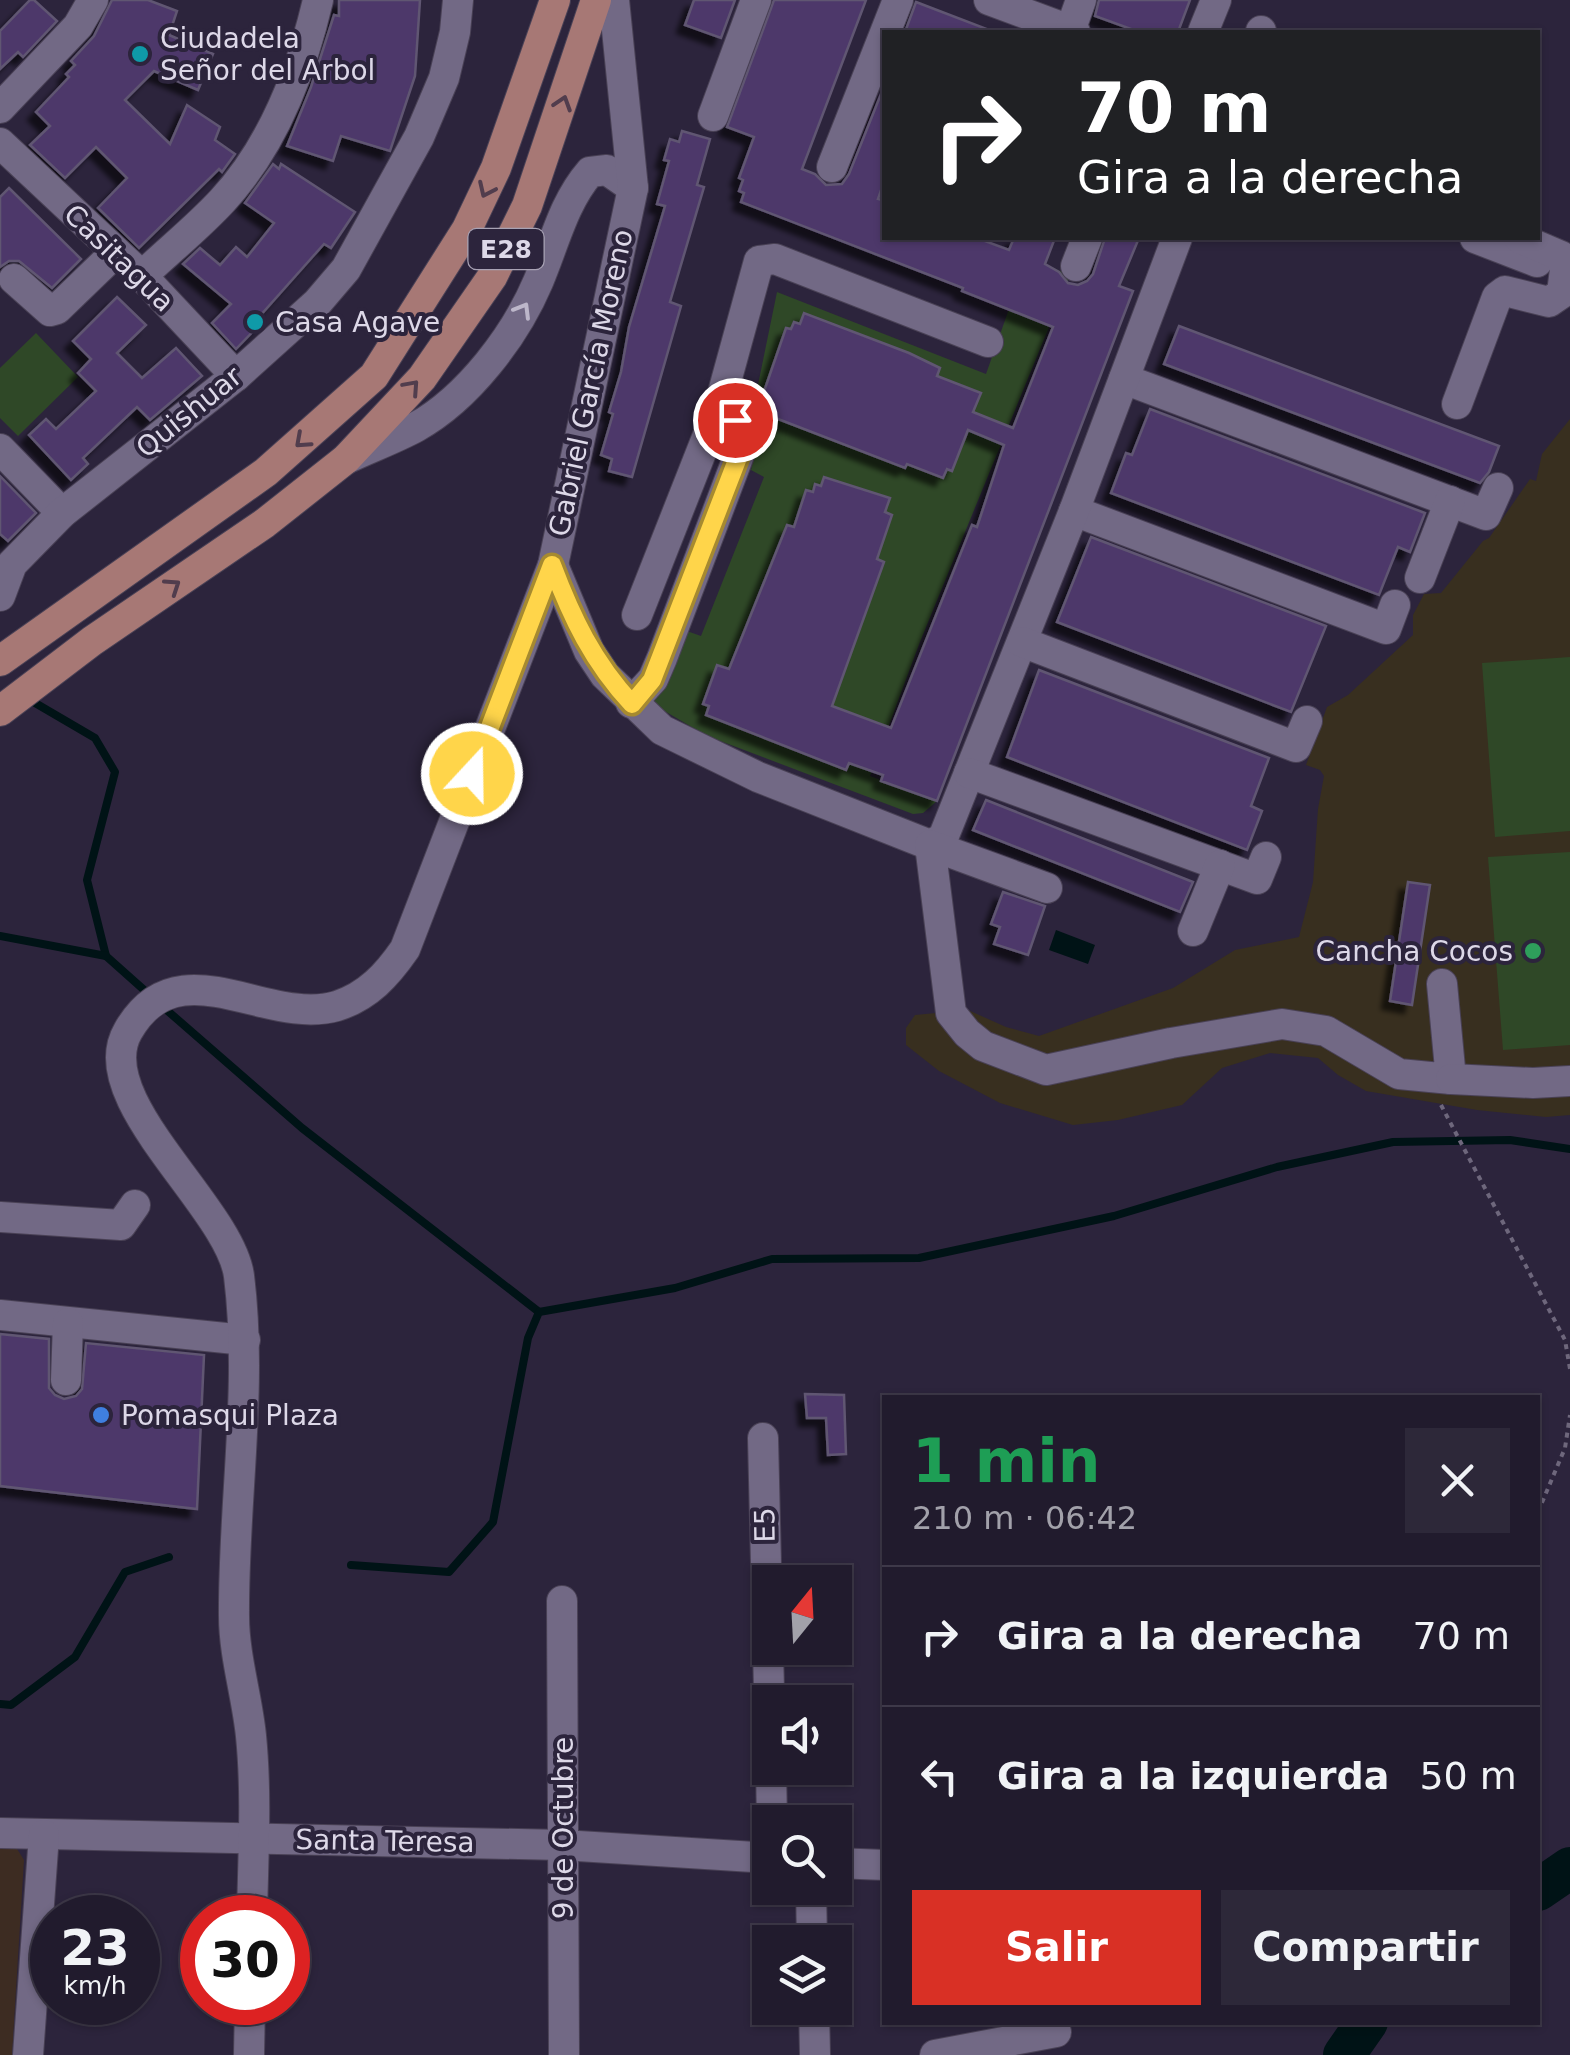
<!DOCTYPE html>
<html lang="es">
<head>
<meta charset="utf-8">
<style>
	:root { --surface:#211b2d; --page:#2d2839; --text:#f1f3f6; --muted:#a2a1aa; --line:#3e3949; --accent:#d93025 }
	body { margin:0; font-family:"DejaVu Sans",sans-serif; background:var(--page); color:var(--text); height:100vh; display:flex; flex-direction:column; font-size:38px; white-space:nowrap }
	* { box-sizing:border-box; margin:0 }
	p { font-size:32px; color:var(--muted) }
	.icon { flex:none; width:55px; height:55px; fill:none; stroke:currentColor; stroke-width:2; stroke-linecap:round; stroke-linejoin:round }
	.map { position:relative; flex:1; overflow:hidden }
	.side { position:absolute; left:882px; top:1395px; width:658px; height:630px; display:flex; flex-direction:column; background:var(--surface); border-radius:0px; box-shadow:0 2px 8px #0004,0 0 0 2px var(--line) }
	.side>* { flex:none }
	.banner { position:absolute; left:882px; top:30px; width:658px; height:210px; border-radius:0px; box-shadow:0 2px 8px #0004,0 0 0 2px var(--line); background:#202124; color:#fff; overflow:hidden }
	.needle { width:65px; rotate:18deg }
	.tools { position:absolute; left:752px; top:1565px; display:grid; gap:20px }
	.tools a { display:grid; place-items:center; width:100px; height:100px; border-radius:0px; background:var(--surface); box-shadow:0 2px 8px #0004,0 0 0 2px var(--line); font-size:50px }
	.speed { position:absolute; left:30px; top:1895px; display:flex; gap:20px; font-size:50px; font-weight:700; text-align:center }
	.speed>* { display:grid; place-content:center; width:130px; height:130px; border-radius:50%; background:var(--surface); box-shadow:0 2px 8px #0004,0 0 0 2px var(--line); line-height:1 }
	.speed small { font-size:25px; font-weight:400 }
	.speed .limit { border:15px solid #d22; background:#fff; color:#111 }
	.pin { position:absolute; display:grid; place-items:center; width:85px; height:85px; color:#fff; margin:-42px; border:5px solid #fff; border-radius:50%; box-shadow:0 2px 10px #0007 }
	.me { position:absolute; width:110px; margin:-55px; rotate:21deg; stroke-linejoin:round; filter:drop-shadow(0 0 8px #0008) }
	.turn { display:flex; align-items:center; gap:35px; height:210px; padding:0 30px; font-size:45px }
	.turn .icon { width:130px; height:130px; stroke-width:2.5 }
	.turn b { display:block; font-size:70px; line-height:85px }
	.round { display:grid; place-items:center; flex:none; width:105px; height:105px; border-radius:0px; background:var(--page) }
	.head { display:flex; align-items:center; justify-content:space-between; height:170px; padding:0 30px }
	h1 { font-size:60px; font-weight:600; line-height:75px; color:#1e9e55 }
	.primary-button { display:flex; gap:20px; margin-top:auto; padding:20px 30px }
	.primary-button a { flex:1; height:115px; border-radius:0px; background:var(--accent); color:#fff; font-size:40px; font-weight:600; line-height:115px; text-align:center }
	.primary-button a+a { background:var(--page); color:var(--text) }
	ul { padding:0; list-style:none }
	li { display:flex; align-items:center; gap:30px; height:140px; padding:0 30px; border-top:2px solid var(--line) }
	li div { flex:1 }
	li b { display:block; font-size:38px }
	li em { font-style:normal }
	.map>svg:first-child { display:block }
	.commercial { fill:#382f1f }
	.education { fill:#3d2c22 }
	.green { fill:#2f4827 }
	.water { fill:#001316 }
	.lines { fill:none; stroke-linecap:round; stroke-linejoin:round }
	.stream { stroke:#001316; stroke-width:8 }
	.river { stroke:#001316; stroke-width:42 }
	.building { fill:#4d396b; stroke:#605672; stroke-width:2.5; filter:url(#shadow) }
	.minor-casing { stroke:#494155; stroke-width:32 }
	.major-casing { stroke:#494155; stroke-width:32 }
	.path { stroke:#6e677c; stroke-width:4; stroke-dasharray:5 5; stroke-linecap:butt }
	.minor { stroke:#726985; stroke-width:30 }
	.major { stroke:#a77875; stroke-width:30 }
	.oneway { stroke:#513d4d }
	.oneway2 { stroke:#bdb7ca }
	.route-casing { stroke:#a68a30; stroke-width:25 }
	.route { stroke:#ffd54a; stroke-width:18 }
	.culture-dot { fill:#0f9aa8; stroke:#2c243c; stroke-width:4 }
	.leisure-dot { fill:#2e9e5b; stroke:#2c243c; stroke-width:4 }
	.shop-dot { fill:#3f7fe0; stroke:#2c243c; stroke-width:4 }
	.labels { text-anchor:middle; dominant-baseline:central; stroke-width:8; stroke-linejoin:round; paint-order:stroke }
	.shield { fill:#2c243c; stroke:#a8a2b4; stroke-width:2.5 }
	.shield-label { font-size:25px; font-weight:bold; fill:#ddd8e8 }
	.poi-label { font-size:28px; fill:#ddd8e8; stroke:#2c243c; text-anchor:start }
	.street-label { font-size:28px; fill:#ddd8e8; stroke:#2c243c }
</style>
</head>
<body>
<div class="map">
<svg width="1570" height="2055" viewBox="0 0 1570 2055">
	<defs>
		<filter id="shadow"><feDropShadow dx="-8" dy="8" stdDeviation="2.5" flood-color="#0009"/></filter>
	</defs>
	<rect width="100%" height="100%" fill="#2c243c"/>
	<polygon class="commercial" points="1570,419 1570,1115 1546,1117 1477,1110 1366,1091 1338,1075 1318,1058 1270,1053 1222,1068 1182,1105 1118,1120 1073,1125 1000,1103 939,1071 906,1045 906,1028 915,1015 968,1010 1006,1027 1039,1036 1173,988 1235,950 1299,937 1313,882 1318,809 1324,776 1320,770 1306,765 1327,707 1348,695 1413,635 1413,615 1424,594 1441,593 1483,541 1489,538 1530,479 1536,481 1542,454"/>
	<polygon class="education" points="0,1843 14,1844 24,1860 12,2055 0,2055"/>
	<g class="green">
		<polygon points="1052,267 1070,276 920,642 870,776 937,801 923,813 913,814 707,736 656,706 654,701 684,630 701,636 764,477 751,470 757,444 751,419 777,292 986,374 1009,309 1039,309"/>
		<polygon points="36,333 78,377 18,436 0,418 0,368"/>
		<polygon points="1570,657 1570,831 1495,837 1482,663"/>
		<polygon points="1570,852 1570,1045 1503,1050 1488,857"/>
	</g>
	<polygon class="water" points="1056,930 1095,945 1088,964 1049,950"/>
	<g class="lines">
		<g class="stream">
			<polyline points="30,700 95,738 115,772 87,880 106,956 152,997"/>
			<polyline points="0,936 106,956"/>
			<polyline points="162,1006 302,1128 539,1312"/>
			<polyline points="351,1565 449,1572 493,1522 528,1338 539,1312 675,1288 772,1259 919,1258 1114,1216 1277,1167 1393,1142 1510,1140 1570,1149"/>
			<polyline points="0,1704 11,1705 75,1657 125,1572 169,1557"/>
		</g>
		<g class="river">
			<polyline points="1538,1890 1570,1868"/>
			<polyline points="1344,2055 1367,2022"/>
		</g>
	</g>
	<g class="building">
		<polygon points="30,0 34,0 57,21 23,57 18,52 0,69 0,31"/>
		<polygon points="112,0 148,0 177,11 169,35 213,54 198,90 154,71 125,100 170,144 187,105 220,127 215,140 235,154 222,172 219,169 139,248 98,208 127,178 96,147 65,178 30,145 50,126 36,112 69,77 66,74 75,65 71,61 94,36"/>
		<polygon points="339,0 420,0 415,76 390,151 341,136 333,161 287,146 311,87 334,15 339,16"/>
		<polygon points="694,0 735,0 721,38 685,25"/>
		<polygon points="774,0 866,0 802,169 815,174 826,185 842,184 849,174 885,84 885,179 878,199 885,201 885,238 977,238 1009,250 1014,238 1055,238 1045,264 1059,272 1068,283 1078,285 1087,281 1093,274 1105,238 1139,238 1119,286 1133,291 937,801 881,781 883,775 849,763 846,770 706,715 709,706 703,704 717,665 729,669 787,525 794,527 806,490 813,492 815,484 821,486 824,477 890,498 885,512 892,515 877,559 884,562 832,706 891,728 972,525 977,527 1004,445 968,430 952,471 947,469 943,478 907,464 905,468 765,414 769,403 761,400 786,328 791,329 794,322 800,324 804,313 909,353 940,368 937,376 981,393 973,412 1013,428 1053,327 962,291 963,288 741,202 744,193 739,191 743,180 739,178 754,137 727,127"/>
		<polygon points="1099,0 1190,0 1178,32 1139,32 1095,16"/>
		<polygon points="916,2 992,31 992,32 905,32"/>
		<polygon points="682,131 710,139 697,185 704,187 670,302 681,306 632,477 609,471 612,459 601,455 613,414 609,412 621,372 629,327 665,206 657,204 669,161 664,160 670,139 679,142"/>
		<polygon points="273,164 279,169 281,164 355,212 331,248 324,244 260,316 264,320 236,349 212,323 231,304 183,264 200,248 220,265 236,247 247,257 274,223 245,203"/>
		<polygon points="9,188 81,259 52,288 19,261 9,261 0,267 0,197"/>
		<polygon points="117,297 146,325 117,353 142,378 176,348 202,376 150,420 137,407 83,458 88,464 71,480 29,435 46,419 56,429 96,391 78,373 91,359 73,341"/>
		<polygon points="1179,326 1499,446 1489,472 1480,483 1164,364"/>
		<polygon points="1150,409 1425,513 1410,552 1398,547 1379,595 1111,493 1126,453 1132,455"/>
		<polygon points="0,476 36,513 8,541 0,534"/>
		<polygon points="1091,537 1326,626 1291,712 1057,622"/>
		<polygon points="1039,670 1269,758 1251,806 1262,811 1247,850 1007,757"/>
		<polygon points="986,800 1193,882 1180,912 973,830"/>
		<polygon points="1408,882 1430,885 1412,1005 1390,1001"/>
		<polygon points="1003,892 1045,906 1028,955 994,944 1000,927 991,924"/>
		<polygon points="0,1334 49,1339 49,1388 55,1395 64,1399 76,1396 82,1389 86,1343 204,1355 197,1509 0,1486"/>
		<polygon points="805,1394 844,1395 846,1454 828,1455 826,1418 807,1418"/>
	</g>
	<g class="lines">
		<defs>
			<g id="minor">
				<polyline points="989,0 1075,32"/>
				<polyline points="1070,31 1081,0"/>
				<polyline points="1203,32 1216,0"/>
				<polyline points="1261,32 1261,31"/>
				<polyline points="0,108 78,26 93,0"/>
				<polyline points="713,116 756,0"/>
				<polyline points="0,143 142,276 236,376"/>
				<polyline points="832,167 898,0"/>
				<polyline points="1475,238 1537,262"/>
				<polyline points="1076,266 1087,238"/>
				<path d="M142,276C168,251 197,228 222,201C273,146 301,73 318,0"/>
				<polyline points="14,279 50,311 57,309 115,253"/>
				<polyline points="1124,379 1486,515 1498,488"/>
				<polyline points="1457,404 1497,297 1505,291 1549,302 1562,293 1565,269 1561,256 1519,238"/>
				<polyline points="0,449 62,513"/>
				<path d="M346,459C369,448 394,439 416,427C468,398 515,336 538,282C554,245 563,203 590,172L607,170L633,188"/>
				<polyline points="1074,511 1386,629 1395,605"/>
				<polyline points="553,565 589,651 605,675 662,730 758,777 930,845 943,838 1074,511 1177,238"/>
				<polyline points="1420,578 1450,501"/>
				<polyline points="0,596 12,564 62,513 236,376 317,303 346,269 419,137 444,78 455,32 458,0"/>
				<polyline points="637,615 719,407"/>
				<polyline points="1022,642 1296,747 1307,721"/>
				<path d="M631,703L653,679L662,658L739,455C741,432 737,422 719,407L759,261L775,259L988,342"/>
				<polyline points="969,773 1257,879 1266,857"/>
				<polyline points="1047,888 930,845 951,1013 967,1033 983,1046 1046,1070 1171,1043 1282,1024 1326,1031 1399,1074 1451,1079 1442,984"/>
				<polyline points="1193,931 1220,865"/>
				<polyline points="1451,1079 1533,1083 1570,1081"/>
				<polyline points="0,1217 121,1225 135,1205"/>
				<polyline points="0,1315 245,1340"/>
				<polyline points="66,1380 68,1323"/>
				<polyline points="763,1438 770,1732"/>
				<polyline points="562,1601 564,2055"/>
				<polyline points="771,1768 772,1822"/>
				<polyline points="0,1833 562,1845 770,1858"/>
				<polyline points="835,1863 885,1865"/>
				<polyline points="811,1888 812,1942"/>
				<path d="M252,1918C253,1858 257,1796 251,1736C247,1696 234,1656 234,1616C233,1503 253,1389 239,1276C230,1207 88,1099 128,1031C178,943 266,1027 337,1006C368,996 387,975 405,949L553,565L633,188L614,0"/>
				<polyline points="814,2008 815,2055"/>
				<polyline points="28,2055 44,1835"/>
				<polyline points="249,2055 250,2002"/>
				<polyline points="935,2055 1056,2032"/>
			</g>
			<g id="major">
				<polyline points="0,661 266,472 374,376 467,229 496,168 555,0"/>
				<polyline points="0,711 92,641 265,523 346,459 422,378 492,277 527,206 596,0"/>
			</g>
		</defs>
		<use href="#minor" class="minor-casing"/>
		<use href="#major" class="major-casing"/>
		<g class="path">
			<polyline points="1441,1105 1565,1340 1570,1369"/>
			<polyline points="1538,1512 1565,1448 1570,1415"/>
		</g>
		<use href="#minor" class="minor"/>
		<use href="#major" class="major"/>
	</g>
	<defs><path id="oneway-chevron" d="M-2-3.5L2.5 0L-2 3.5" fill="none" stroke-width="1.6" stroke-linecap="round" stroke-linejoin="round" transform="scale(2.5)"/></defs>
	<g class="oneway">
		<use href="#oneway-chevron" transform="translate(563 103) rotate(-72)"/>
		<use href="#oneway-chevron" transform="translate(486 190) rotate(115)"/>
		<use href="#oneway-chevron" transform="translate(412 387) rotate(-48)"/>
		<use href="#oneway-chevron" transform="translate(302 441) rotate(138)"/>
		<use href="#oneway-chevron" transform="translate(173 586) rotate(-34)"/>
	</g>
	<use class="oneway2" href="#oneway-chevron" transform="translate(523 310) rotate(-59)"/>
	<g class="lines">
		<defs>
			<path id="route" d="M472,774L552,565C572,618 593,662 632,704L652,680L739,455L741,435L735,420"/>
		</defs>
		<use href="#route" class="route-casing"/>
		<use href="#route" class="route"/>
	</g>
	<g class="culture-dot">
		<circle cx="140" cy="54" r="10"/>
		<circle cx="255" cy="322" r="10"/>
	</g>
	<circle class="leisure-dot" cx="1533" cy="951" r="10"/>
	<circle class="shop-dot" cx="101" cy="1415" r="10"/>
	<g class="labels">
		<rect class="shield" x="468.5" y="229" width="75" height="40" rx="8"/>
		<g class="shield-label">
			<text x="506" y="249">E28</text>
		</g>
		<g class="poi-label">
			<text x="160" y="38">Ciudadela<tspan x="160" dy="32">Señor del Arbol</tspan></text>
			<text x="275" y="322">Casa Agave</text>
			<text x="1513" y="951" text-anchor="end">Cancha Cocos</text>
			<text x="121" y="1415">Pomasqui Plaza</text>
		</g>
		<g class="street-label">
			<text transform="translate(119 258) rotate(44)">Casitagua</text>
			<text transform="translate(591 383) rotate(-78)">Gabriel García Moreno</text>
			<text transform="translate(189 412) rotate(-39)">Quishuar</text>
			<text transform="translate(765 1525) rotate(-91)">E5</text>
			<text transform="translate(563 1828) rotate(-90)">9 de Octubre</text>
			<text transform="translate(385 1841) rotate(1)">Santa Teresa</text>
		</g>
	</g>
</svg>
<div class="tools">
<a><svg class="needle" viewBox="-14 -14 28 28"><path d="M0-13l5 13h-10z" fill="#e53935"/><path d="M0 13l5-13h-10z" fill="#a2a1aa"/></svg></a>
<a><svg class="icon" aria-label="sound" viewBox="0 0 24 24"><path d="M4 9h4l5-4v14l-5-4H4zM17 9q2 3 0 6"/></svg></a>
<a><svg class="icon" aria-label="search" viewBox="0 0 24 24"><circle cx="10" cy="10" r="6"/><path d="M15 15l6 6"/></svg></a>
<a><svg class="icon" aria-label="layers" viewBox="0 0 24 24"><path d="M12 4l9 5-9 5-9-5zM3 14l9 5 9-5"/></svg></a>
</div>
<div class="speed"><div>23<small>km/h</small></div><div class="limit">30</div></div>
<div class="pin" style="left:735px;top:420px;background:#d93025"><svg class="icon" aria-label="arrive" viewBox="0 0 24 24"><path d="M6 21V4h12l-3 4 3 4H6"/></svg></div>
<svg class="me" style="left:472px;top:774px" viewBox="-20 -20 40 40"><circle r="17" fill="#ffd54a" stroke="#fff" stroke-width="3"/><path d="M0-11L8 9 0 5-8 9z" fill="#fff"/></svg>
<div class="banner">
<div class="turn"><svg class="icon" aria-label="right" viewBox="0 0 24 24"><path d="M7 20v-9h11M14 6l5 5-5 5"/></svg><div><b>70 m</b>Gira a la derecha</div></div>
</div>
<section class="side">
<div class="head"><div><h1>1 min</h1><p>210 m · 06:42</p></div><a class="round"><svg class="icon" aria-label="close" viewBox="0 0 24 24"><path d="M6 6l12 12M18 6L6 18"/></svg></a></div>
<ul>
<li><svg class="icon" aria-label="right" viewBox="0 0 24 24"><path d="M7 20v-9h11M14 6l5 5-5 5"/></svg><div><b>Gira a la derecha</b></div><em>70 m</em></li>
<li><svg class="icon" aria-label="left" viewBox="0 0 24 24"><path d="M17 20v-9H6M10 6l-5 5 5 5"/></svg><div><b>Gira a la izquierda</b></div><em>50 m</em></li>
</ul>
<div class="primary-button"><a>Salir</a><a>Compartir</a></div>
</section>
</div>
</body>
</html>
